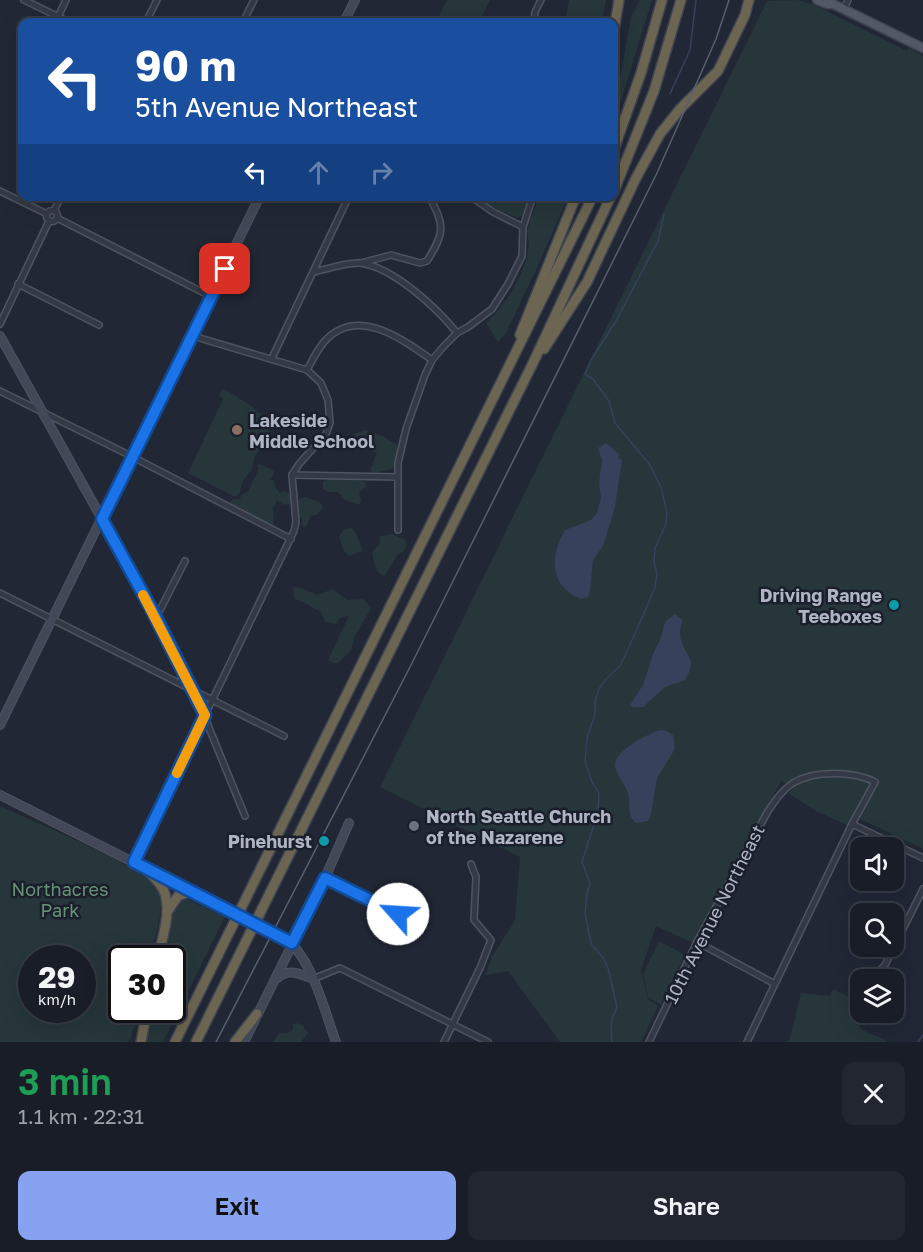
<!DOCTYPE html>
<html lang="en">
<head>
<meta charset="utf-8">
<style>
	:root { --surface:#191d28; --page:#222630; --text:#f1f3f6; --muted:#9fa2a8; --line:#373b45; --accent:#86a2f0 }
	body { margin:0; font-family:"Golos Text",sans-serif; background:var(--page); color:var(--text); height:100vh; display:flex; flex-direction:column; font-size:22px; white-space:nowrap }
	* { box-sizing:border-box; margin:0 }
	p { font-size:20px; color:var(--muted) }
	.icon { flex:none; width:33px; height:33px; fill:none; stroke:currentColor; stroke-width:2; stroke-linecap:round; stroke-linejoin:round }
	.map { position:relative; height:1042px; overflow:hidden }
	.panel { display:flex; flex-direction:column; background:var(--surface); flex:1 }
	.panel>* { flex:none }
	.guide { position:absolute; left:18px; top:18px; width:600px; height:183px; border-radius:12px; box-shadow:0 6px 24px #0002,0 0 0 2px var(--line); background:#1a4fa0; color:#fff; overflow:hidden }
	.buttons { position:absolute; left:850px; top:837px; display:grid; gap:12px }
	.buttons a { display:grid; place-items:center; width:54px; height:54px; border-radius:12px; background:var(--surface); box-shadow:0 6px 24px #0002,0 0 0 2px var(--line); font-size:30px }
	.speed { position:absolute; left:18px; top:945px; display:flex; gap:12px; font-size:30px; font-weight:700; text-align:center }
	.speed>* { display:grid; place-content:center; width:78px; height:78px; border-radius:50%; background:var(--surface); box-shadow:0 6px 24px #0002,0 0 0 2px var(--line); line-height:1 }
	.speed small { font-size:15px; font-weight:400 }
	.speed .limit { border:3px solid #111; border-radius:9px; background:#fff; color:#111 }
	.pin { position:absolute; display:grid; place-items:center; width:51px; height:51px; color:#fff; margin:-26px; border-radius:12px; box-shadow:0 3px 9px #0006 }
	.me { position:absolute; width:66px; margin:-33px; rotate:296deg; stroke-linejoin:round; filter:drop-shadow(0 0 4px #0008) }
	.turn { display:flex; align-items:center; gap:21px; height:126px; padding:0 18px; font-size:27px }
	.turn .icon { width:78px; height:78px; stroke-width:2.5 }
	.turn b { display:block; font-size:42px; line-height:51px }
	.lanes { display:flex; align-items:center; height:57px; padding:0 18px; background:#0003; justify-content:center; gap:30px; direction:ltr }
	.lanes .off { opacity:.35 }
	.round { display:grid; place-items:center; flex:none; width:63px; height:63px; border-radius:12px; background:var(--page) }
	.summary { display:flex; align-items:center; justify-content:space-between; height:102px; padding:0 18px }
	h1 { font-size:36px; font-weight:600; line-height:45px; color:#1e9e55 }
	.cta { display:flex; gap:12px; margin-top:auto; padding:12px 18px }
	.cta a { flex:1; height:69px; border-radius:12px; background:var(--accent); color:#111; font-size:24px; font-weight:600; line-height:69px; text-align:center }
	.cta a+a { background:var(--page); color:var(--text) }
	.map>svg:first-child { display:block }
	.green { fill:#26363a; fill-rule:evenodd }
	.water { fill:#36415c }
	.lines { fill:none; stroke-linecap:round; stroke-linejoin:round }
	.stream { stroke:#36415c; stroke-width:1.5 }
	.street-casing { stroke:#4f5461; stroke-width:8 }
	.secondary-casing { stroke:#4f5461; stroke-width:10 }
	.primary-casing { stroke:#3e4350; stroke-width:11 }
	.highway-casing { stroke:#3f4451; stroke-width:12 }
	.street { stroke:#343946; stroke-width:5 }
	.secondary { stroke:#434859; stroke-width:8 }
	.primary { stroke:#525866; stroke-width:8 }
	.highway { stroke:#6c6552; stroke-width:9 }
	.tram { stroke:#585f6f; stroke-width:1.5 }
	.secondary-bridge-casing { stroke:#4f5461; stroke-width:10; stroke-linecap:butt }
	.secondary-bridge { stroke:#434859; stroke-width:8 }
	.route-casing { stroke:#114b97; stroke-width:15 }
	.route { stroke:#1a73e8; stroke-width:10 }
	.slow { stroke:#f59e0b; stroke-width:10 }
	.education-dot { fill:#8d6e63; stroke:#1a1f2b; stroke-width:2 }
	.culture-dot { fill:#0f9aa8; stroke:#1a1f2b; stroke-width:2 }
	.worship-dot { fill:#6b7280; stroke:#1a1f2b; stroke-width:2 }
	.labels { text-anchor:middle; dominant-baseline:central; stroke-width:5; stroke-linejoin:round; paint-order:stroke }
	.poi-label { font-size:18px; font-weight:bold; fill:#afb4c3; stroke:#1a1f2b; text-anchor:start }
	.park-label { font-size:18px; fill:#689277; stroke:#1a1f2b }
	.street-label { font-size:18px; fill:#afb4c3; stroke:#1a1f2b }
</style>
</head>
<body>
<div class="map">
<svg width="923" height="1042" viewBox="0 0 923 1042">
	<rect width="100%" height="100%" fill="#212735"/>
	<g class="green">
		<polygon points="447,0 490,0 479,22 436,22"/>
		<polygon points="569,0 606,0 602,22 567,22 566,16"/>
		<polygon points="640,0 652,0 614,124 614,111 631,17"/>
		<polygon points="798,0 817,6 907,51 909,48 923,56 923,849 854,816 849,826 814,810 788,793 794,787 781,781 693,943 656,926 641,970 648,999 658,1006 641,1042 560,1042 508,971 485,975 492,957 515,920 520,857 380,787 767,1"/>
		<polygon points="477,197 530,197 525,214 518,218 498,210"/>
		<path d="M539,197H568L537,268L506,333L498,342L486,323C505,306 523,277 528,251C530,243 527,236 528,228C530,217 536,207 539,197Z"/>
		<polygon points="223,388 253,407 257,412 266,416 266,419 263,420 266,421 268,417 271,423 264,445 255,456 252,469 243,481 239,494 235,497 188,473 223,399 219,396"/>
		<polygon points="365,430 382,436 397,445 397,456 393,469 374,473 370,470 377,453 359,445 354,434"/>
		<path d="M260,464L274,471L273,476L269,480H274L275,487L280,493L284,491L289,493L291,499L290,504L284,505L276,500V504L273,507L274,525L271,527L231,506L230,503L232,499H240L241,495L249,491C251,483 256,476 259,468L256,465Z"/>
		<polygon points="329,478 364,481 367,486 359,492 361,501 359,505 345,500 338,492 328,492 323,489 323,482"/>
		<path d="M305,497L320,502L323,508L317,515L310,516L307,525L304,527L301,525L302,519C296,513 295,508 297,500Z"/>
		<polygon points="352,528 357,535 363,551 349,556 344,551 339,537 344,529"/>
		<path d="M392,534L404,539L407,544L404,551L397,555L385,576C374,572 374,562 372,552L380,543V536Z"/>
		<path d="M293,587L301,588L317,595L333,589L347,600L363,599L371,608L354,638L351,650L338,663H333L328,660L349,616L340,618L336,624L325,622L321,612C312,608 304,600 294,599Z"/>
		<path d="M0,806C27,819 151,869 159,890C166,908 154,940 150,958H122V1010H138V1017L129,1042H0ZM32,958H82V1010H32Z"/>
		<polygon points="183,897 225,917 163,1042 144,1042 151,1010 172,1010 172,958 162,958 173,909"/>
		<polygon points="659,941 685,955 661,1005 648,997 643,974"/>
		<polygon points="833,989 850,997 861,998 861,1012 866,1013 859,1028 889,1042 787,1042 790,1039 801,993 830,996"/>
		<path d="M297,1023L303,1026L308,1033L301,1042H273L279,1033C285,1034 288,1034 293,1029V1024Z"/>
	</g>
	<g class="water">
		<path d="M606,443L619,454L618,458L622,460L615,507L603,546L593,560L590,591L588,597L581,599C550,587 549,557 565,530L591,520L597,513L601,497L599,483L602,460L598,448Z"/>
		<path d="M675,614L682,620C681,627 679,633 681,640C687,659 698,659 685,680L665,687L643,707H633L630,705L643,685L653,654L661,638L665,622Z"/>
		<path d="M660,730L667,731L673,735L675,749L657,778L651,814L648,821L636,823C627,816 630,807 629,797C627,786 618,778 615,767C612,752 647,734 660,730Z"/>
	</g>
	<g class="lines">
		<g class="stream">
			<polyline points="670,94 690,50 696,0"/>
			<polyline points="612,1042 611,1022 617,1007 608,968 604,959 592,945 589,934 585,913 587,893 590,883 582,862 598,812 599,793 592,782 585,761 587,738 595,714 595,701 599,689 606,679 619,667 625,656 655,588 657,573 654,562 655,548 666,524 667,513 661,487 650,465 615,423 609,401 593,379 585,374 591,360 616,321 658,241 664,215"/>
			<polyline points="918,1042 923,1035"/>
		</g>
		<defs>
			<g id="street">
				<polyline points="24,0 69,22"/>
				<polyline points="844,9 848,0"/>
				<polyline points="58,17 66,0"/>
				<polyline points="146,22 157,0"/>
				<polyline points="243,22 254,0"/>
				<polyline points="534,22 535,12 541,0"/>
				<polyline points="0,191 47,214"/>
				<polyline points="470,196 493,212 523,227"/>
				<circle cx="52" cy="216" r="5.5"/>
				<polyline points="54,211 61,196"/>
				<polyline points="57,218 212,297"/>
				<path d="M361,263L391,255L420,263L427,261C445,232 445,226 429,196"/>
				<path d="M314,272C326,269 348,262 360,263C393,267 437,308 457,333"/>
				<polyline points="18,284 99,325"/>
				<polyline points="0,324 49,221"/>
				<polyline points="272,358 349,196"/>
				<path d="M307,370C312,361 317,350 324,342C357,305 402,339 432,360"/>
				<polyline points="0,391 125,453 291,539"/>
				<polyline points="292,475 397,477"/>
				<polyline points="102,519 194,691 245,816"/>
				<polyline points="398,530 398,463 406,429 425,375 432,360 444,346 457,333 468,327 492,309 508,284 522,256 523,227 533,196"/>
				<polyline points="0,593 284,736"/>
				<polyline points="156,618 185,561"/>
				<polyline points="852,824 923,858"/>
				<polyline points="134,862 294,531 296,522 292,475 299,464 326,434 330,423 328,400 321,383 307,370 193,336"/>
				<polyline points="325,878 398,914"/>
				<polyline points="697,942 775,984"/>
				<polyline points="880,970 885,965 923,889"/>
				<polyline points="313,979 340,968 488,1042"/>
				<polyline points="444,1042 480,968 491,940 474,920 476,877 471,864"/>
				<path d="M649,1042L697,942L768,811C775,801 782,790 793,783C814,770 854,771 875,782L852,824L747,1042"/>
			</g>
			<g id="secondary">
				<polyline points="344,22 355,0"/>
				<polyline points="0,336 102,519"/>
				<polyline points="0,725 260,196"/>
				<polyline points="0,795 216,904"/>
				<path d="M280,935C311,952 324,1010 336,1042"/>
				<path d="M276,979C288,968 298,973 313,979"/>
				<polyline points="244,1042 325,878 349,823"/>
			</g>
			<g id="primary">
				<polyline points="817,0 827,4 833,4"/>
				<polyline points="830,0 833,4 923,48"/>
			</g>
			<g id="highway">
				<polyline points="614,30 619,0"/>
				<polyline points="614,149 641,73 662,0"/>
				<polyline points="614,191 654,91 681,0"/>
				<polyline points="520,335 576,196"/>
				<polyline points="544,349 587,282 636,178 660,134 680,109 718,71 745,15 749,0"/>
				<path d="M144,868C151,874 159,881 163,889C173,909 162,938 158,958"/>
				<polyline points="167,912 178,896 191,891"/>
				<polyline points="141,1042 147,1010"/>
				<polyline points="175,1042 593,196"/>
				<polyline points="196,1042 533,363 611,196"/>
				<polyline points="235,1042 257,1014"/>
			</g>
		</defs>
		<use href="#street" class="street-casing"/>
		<use href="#secondary" class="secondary-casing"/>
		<use href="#primary" class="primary-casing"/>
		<use href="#highway" class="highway-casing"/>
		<use href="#street" class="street"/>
		<use href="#secondary" class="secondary"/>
		<use href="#primary" class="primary"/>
		<use href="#highway" class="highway"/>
		<polyline class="tram" points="216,1042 410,667 657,173 716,39 729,0"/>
		<defs>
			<polyline id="secondary-bridge" points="216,904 280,935"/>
		</defs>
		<use href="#secondary-bridge" class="secondary-bridge-casing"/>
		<use href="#secondary-bridge" class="secondary-bridge"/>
	</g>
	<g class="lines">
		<defs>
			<polyline id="route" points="225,269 102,519 152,610 205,715 134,862 292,943 325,878 398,914"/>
		</defs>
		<use href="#route" class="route-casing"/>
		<use href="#route" class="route"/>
		<polyline class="slow" points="143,595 205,715 177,773"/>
	</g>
	<circle class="education-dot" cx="237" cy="430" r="6"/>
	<g class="culture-dot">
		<circle cx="894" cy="605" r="6"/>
		<circle cx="324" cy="841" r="6"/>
	</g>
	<circle class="worship-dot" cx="414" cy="826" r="6"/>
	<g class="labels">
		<g class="poi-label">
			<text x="249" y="420">Lakeside<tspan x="249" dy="21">Middle School</tspan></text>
			<text x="882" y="595" text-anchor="end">Driving Range<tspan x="882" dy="21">Teeboxes</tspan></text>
			<text x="426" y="816">North Seattle Church<tspan x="426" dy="21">of the Nazarene</tspan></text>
			<text x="312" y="841" text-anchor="end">Pinehurst</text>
		</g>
		<g class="park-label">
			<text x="60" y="889">Northacres<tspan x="60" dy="21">Park</tspan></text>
		</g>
		<g class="street-label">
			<text transform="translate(714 914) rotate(-63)">10th Avenue Northeast</text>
		</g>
	</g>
</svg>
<div class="buttons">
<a><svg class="icon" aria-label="sound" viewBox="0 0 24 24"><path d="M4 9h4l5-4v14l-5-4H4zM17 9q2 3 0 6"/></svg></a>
<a><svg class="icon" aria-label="search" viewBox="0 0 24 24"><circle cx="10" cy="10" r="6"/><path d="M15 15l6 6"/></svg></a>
<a><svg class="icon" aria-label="layers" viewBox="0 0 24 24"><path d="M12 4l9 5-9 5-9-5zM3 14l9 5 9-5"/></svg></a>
</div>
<div class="speed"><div>29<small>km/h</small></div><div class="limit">30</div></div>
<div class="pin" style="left:225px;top:269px;background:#d93025"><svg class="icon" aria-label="arrive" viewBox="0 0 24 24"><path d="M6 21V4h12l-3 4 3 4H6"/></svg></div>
<svg class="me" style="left:398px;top:914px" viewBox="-20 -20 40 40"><circle r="19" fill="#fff"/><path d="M0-13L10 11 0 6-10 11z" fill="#1a73e8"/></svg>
<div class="guide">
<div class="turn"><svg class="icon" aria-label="left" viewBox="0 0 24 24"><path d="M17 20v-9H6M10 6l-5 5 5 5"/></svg><div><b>90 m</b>5th Avenue Northeast</div></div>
<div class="lanes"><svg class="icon" aria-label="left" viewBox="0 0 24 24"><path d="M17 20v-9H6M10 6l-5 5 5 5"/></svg><svg class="icon off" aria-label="ahead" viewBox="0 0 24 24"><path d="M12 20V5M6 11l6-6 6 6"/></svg><svg class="icon off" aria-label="right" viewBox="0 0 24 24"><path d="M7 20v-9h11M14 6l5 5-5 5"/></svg></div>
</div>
</div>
<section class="panel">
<div class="summary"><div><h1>3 min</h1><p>1.1 km · 22:31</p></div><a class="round"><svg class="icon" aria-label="close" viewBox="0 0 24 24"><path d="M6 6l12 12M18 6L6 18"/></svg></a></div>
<div class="cta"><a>Exit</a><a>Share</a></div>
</section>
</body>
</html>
